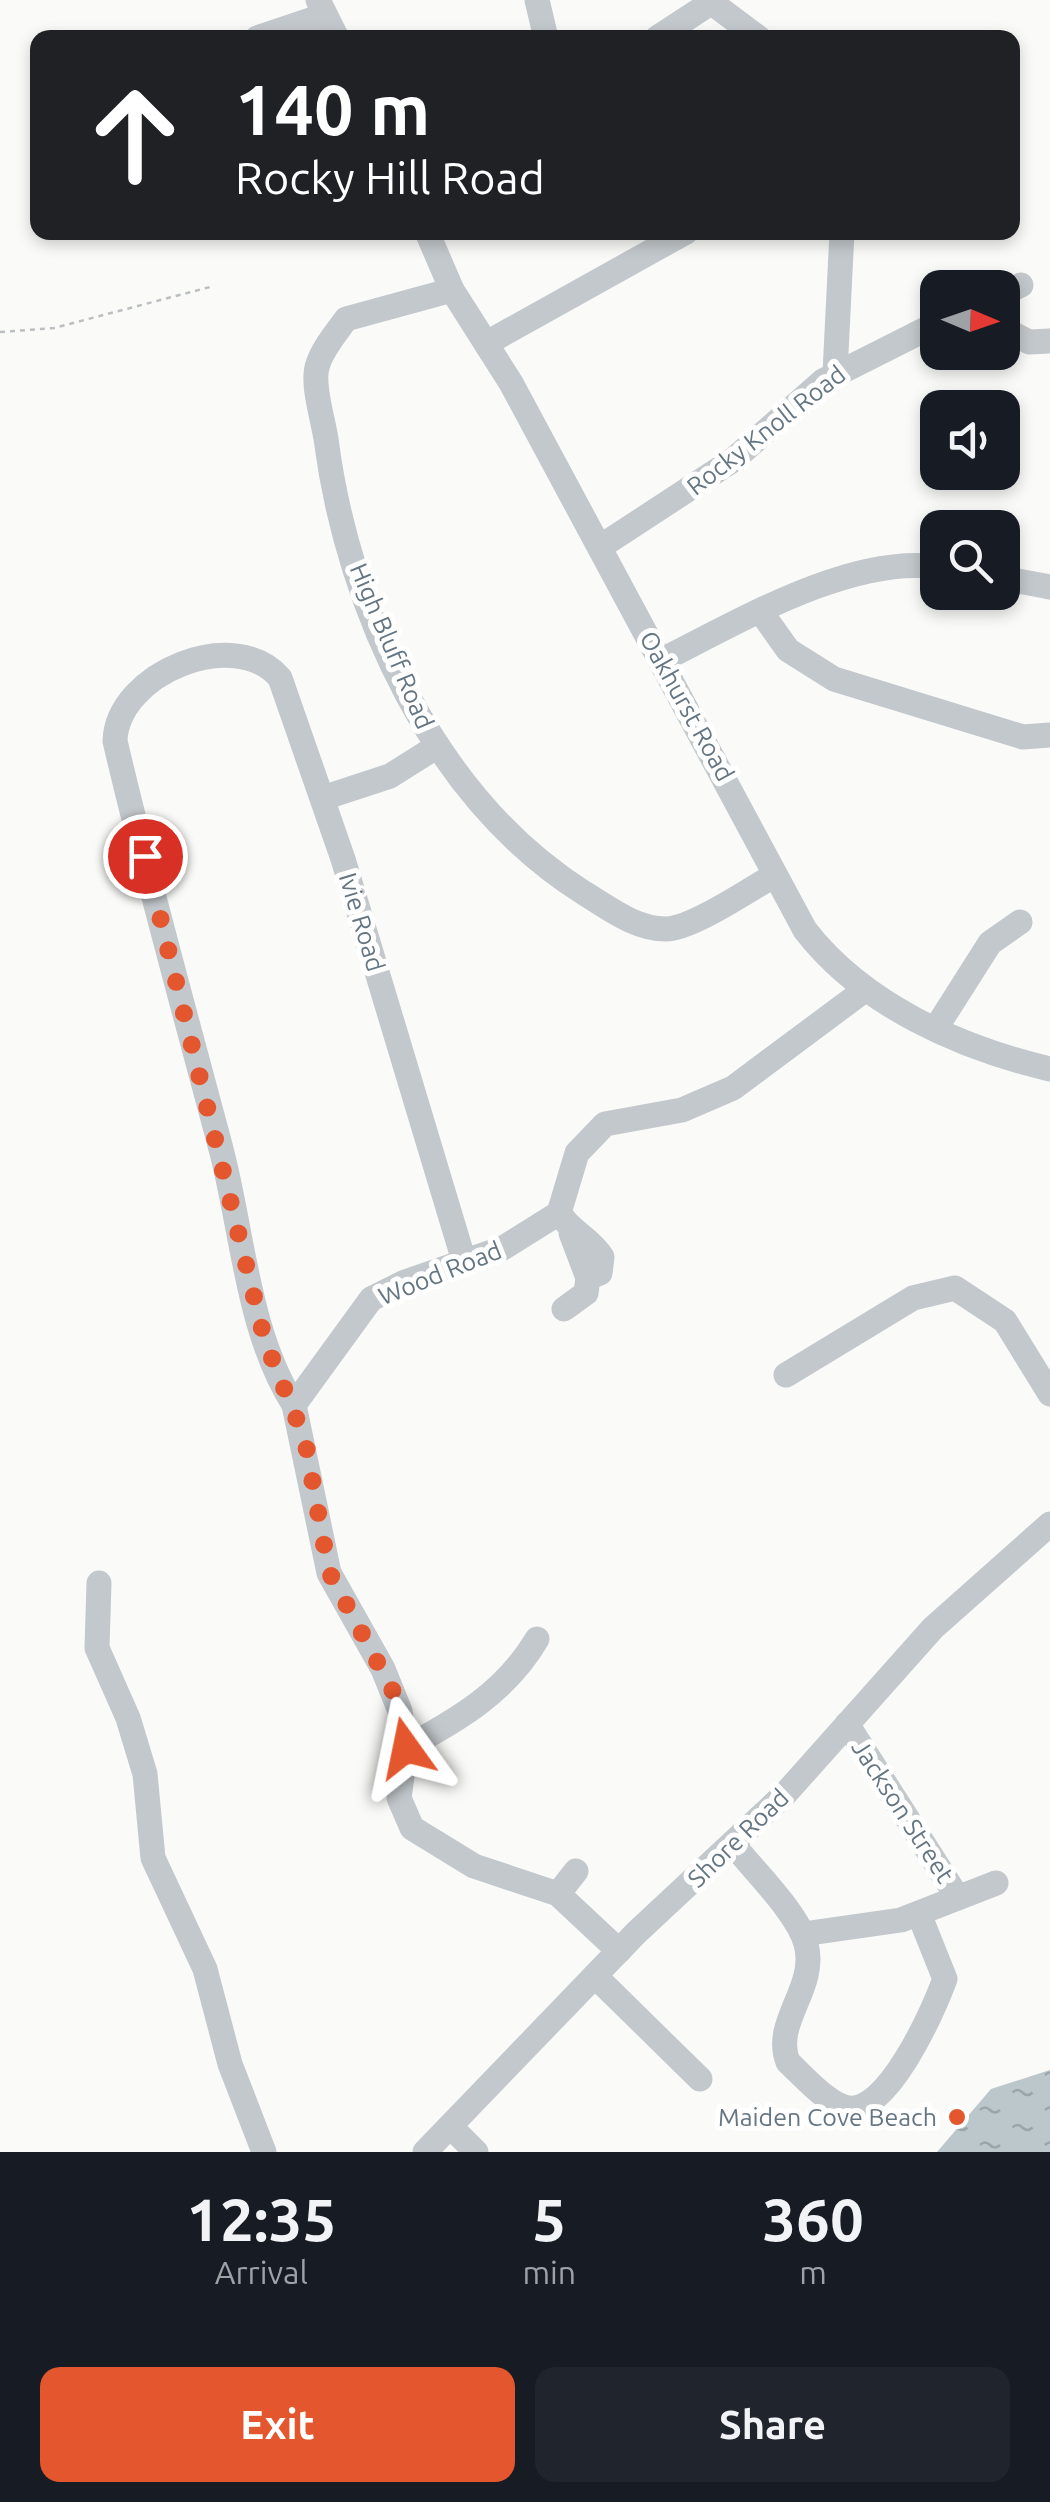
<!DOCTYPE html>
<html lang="en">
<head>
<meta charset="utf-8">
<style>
	:root { --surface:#171b24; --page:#20242c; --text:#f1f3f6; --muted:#9ea1a6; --accent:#e4572e }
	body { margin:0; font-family:Ubuntu,sans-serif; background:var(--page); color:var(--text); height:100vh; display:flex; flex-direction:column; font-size:38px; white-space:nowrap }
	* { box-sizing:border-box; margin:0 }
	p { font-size:32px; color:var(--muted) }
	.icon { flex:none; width:55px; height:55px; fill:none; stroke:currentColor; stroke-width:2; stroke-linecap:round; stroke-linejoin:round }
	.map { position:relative; height:2152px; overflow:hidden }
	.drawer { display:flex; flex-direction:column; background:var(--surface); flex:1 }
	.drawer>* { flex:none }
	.banner { position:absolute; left:30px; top:30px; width:990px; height:210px; border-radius:20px; box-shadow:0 5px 15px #0003; background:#202124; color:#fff; overflow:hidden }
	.needle { width:65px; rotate:92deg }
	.fabs { position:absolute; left:920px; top:270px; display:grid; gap:20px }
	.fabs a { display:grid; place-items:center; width:100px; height:100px; border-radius:20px; background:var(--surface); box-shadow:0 5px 15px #0003; font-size:50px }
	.pin { position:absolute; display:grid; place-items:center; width:85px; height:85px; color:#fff; margin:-42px; border:5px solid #fff; border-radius:50%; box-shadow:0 2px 10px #0007 }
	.me { position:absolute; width:110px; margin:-55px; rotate:348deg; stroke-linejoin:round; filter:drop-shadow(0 0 8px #0008) }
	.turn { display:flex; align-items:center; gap:35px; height:210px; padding:0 40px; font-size:45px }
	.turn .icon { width:130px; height:130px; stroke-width:2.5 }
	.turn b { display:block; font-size:70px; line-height:85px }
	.eta { display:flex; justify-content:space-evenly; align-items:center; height:170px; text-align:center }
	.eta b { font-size:60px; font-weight:700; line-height:70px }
	.cta { display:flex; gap:20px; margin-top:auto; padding:20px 40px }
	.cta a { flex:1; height:115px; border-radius:20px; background:var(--accent); color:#fff; font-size:40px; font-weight:700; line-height:115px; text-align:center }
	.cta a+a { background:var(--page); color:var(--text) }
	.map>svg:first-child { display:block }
	.water { fill:url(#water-ripples) }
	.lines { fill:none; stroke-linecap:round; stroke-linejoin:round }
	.path { stroke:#bbbfc2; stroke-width:2.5; stroke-dasharray:5 5; stroke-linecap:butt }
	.minor { stroke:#c3c8cc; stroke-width:25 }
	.route { stroke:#e4572e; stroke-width:18; stroke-dasharray:0 32.4 }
	.poi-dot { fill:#e4572e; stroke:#fff; stroke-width:4 }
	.labels { text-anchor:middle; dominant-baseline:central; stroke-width:10; stroke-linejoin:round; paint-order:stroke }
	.street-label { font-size:25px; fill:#657683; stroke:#fff }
	.poi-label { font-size:25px; fill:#657683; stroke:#fff; text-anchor:end }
</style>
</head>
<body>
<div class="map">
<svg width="1050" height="2152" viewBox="0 0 1050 2152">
	<defs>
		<pattern id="water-ripples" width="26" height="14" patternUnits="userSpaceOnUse" patternTransform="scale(2.5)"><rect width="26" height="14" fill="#bbc7cb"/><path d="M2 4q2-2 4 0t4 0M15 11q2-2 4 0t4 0" fill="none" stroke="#9ca6aa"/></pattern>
	</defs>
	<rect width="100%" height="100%" fill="#fafaf8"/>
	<polygon class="water" points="1050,2070 1050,2152 937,2152 991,2089"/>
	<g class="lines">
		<polyline class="path" points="0,332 54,328 210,287"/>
		<g class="minor">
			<polyline points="318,0 337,38"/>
			<polyline points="537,0 546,38"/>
			<polyline points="712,3 759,38"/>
			<polyline points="257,38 325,15"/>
			<polyline points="657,38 715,0"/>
			<path d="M427,232L452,290L511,383L805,930C863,1005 960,1048 1050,1069"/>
			<path d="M452,290L346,319C337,332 323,348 318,364C311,382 323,419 326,439C348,610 435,799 584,893C609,908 635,929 666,929C692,929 750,889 775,875"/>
			<polyline points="1002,294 1021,285"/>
			<polyline points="1002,328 1029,342 1050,341"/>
			<polyline points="487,343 686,232"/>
			<polyline points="835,373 842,232"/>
			<polyline points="600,547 733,460 823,381 938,323"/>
			<polyline points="1002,578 1050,587"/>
			<polyline points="761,612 788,650 834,679 1023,737 1050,735"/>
			<path d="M662,660C738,622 852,554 938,567"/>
			<polyline points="323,798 390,776 436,747"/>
			<polyline points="936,1028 990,943 1020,922"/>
			<path d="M559,1213C571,1232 590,1238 602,1257L600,1273L588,1278L571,1233"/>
			<polyline points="564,1309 586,1293 588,1278"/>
			<polyline points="786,1375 913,1298 955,1288 1005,1321 1050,1394"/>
			<path d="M294,1405C247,1331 243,1232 221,1149C185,1013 147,878 115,741C117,673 235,625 280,678L343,859L464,1261"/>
			<polyline points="99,1583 97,1648 128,1718 145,1774 153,1858 205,1969 230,2064 264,2152"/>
			<polyline points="847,1724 958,1898"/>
			<path d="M406,1748C459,1719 506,1692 537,1639"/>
			<path d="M733,1844C753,1870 798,1913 806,1944C818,1988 772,2022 788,2062C803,2076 825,2101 844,2107C886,2121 934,2008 945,1979L919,1914"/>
			<polyline points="558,1894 576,1871"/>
			<polyline points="803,1934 901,1920 996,1883"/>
			<polyline points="619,1951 558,1894 474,1866 412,1828 399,1798 406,1748 400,1711 383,1669 329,1573 294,1405 371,1299 405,1282 503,1248 559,1213 577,1153 605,1124 682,1110 733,1088 866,989"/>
			<polyline points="595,1976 700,2079"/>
			<polyline points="452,2128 476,2152"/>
			<polyline points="425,2152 636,1933 786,1793 933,1628 1050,1524"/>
		</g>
	</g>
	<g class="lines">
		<polyline class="route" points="145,856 265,1341 305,1440 329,1572 396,1697 406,1748"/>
	</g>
	<circle class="poi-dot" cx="957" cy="2117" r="10"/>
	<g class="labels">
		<g class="street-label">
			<text transform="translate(766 430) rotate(-38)">Rocky Knoll Road</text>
			<text transform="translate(392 646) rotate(67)">High Bluff Road</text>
			<text transform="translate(687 706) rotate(61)">Oakhurst Road</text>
			<text transform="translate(362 922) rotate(73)">Ivie Road</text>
			<text transform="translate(440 1273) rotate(-22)">Wood Road</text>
			<text transform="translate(903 1811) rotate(57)">Jackson Street</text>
			<text transform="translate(738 1838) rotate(-44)">Shore Road</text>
		</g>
		<g class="poi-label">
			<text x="937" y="2117">Maiden Cove Beach</text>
		</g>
	</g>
</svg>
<div class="fabs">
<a><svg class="needle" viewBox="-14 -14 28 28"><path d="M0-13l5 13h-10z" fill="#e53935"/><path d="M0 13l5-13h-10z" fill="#9ea1a6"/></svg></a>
<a><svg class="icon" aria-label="sound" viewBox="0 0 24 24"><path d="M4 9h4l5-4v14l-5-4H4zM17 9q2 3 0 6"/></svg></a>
<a><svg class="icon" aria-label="search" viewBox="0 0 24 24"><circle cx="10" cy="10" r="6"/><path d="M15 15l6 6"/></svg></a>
</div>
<div class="pin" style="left:145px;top:856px;background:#d93025"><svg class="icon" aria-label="arrive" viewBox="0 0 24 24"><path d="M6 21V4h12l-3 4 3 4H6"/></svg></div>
<svg class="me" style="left:406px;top:1748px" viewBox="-20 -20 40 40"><path d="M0-17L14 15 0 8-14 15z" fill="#e4572e" stroke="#fff" stroke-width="4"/></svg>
<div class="banner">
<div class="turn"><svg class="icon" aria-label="ahead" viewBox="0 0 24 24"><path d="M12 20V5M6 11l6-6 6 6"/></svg><div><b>140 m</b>Rocky Hill Road</div></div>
</div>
</div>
<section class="drawer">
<div class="eta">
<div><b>12:35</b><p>Arrival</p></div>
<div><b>5</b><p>min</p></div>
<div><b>360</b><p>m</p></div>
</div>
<div class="cta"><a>Exit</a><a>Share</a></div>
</section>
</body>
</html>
